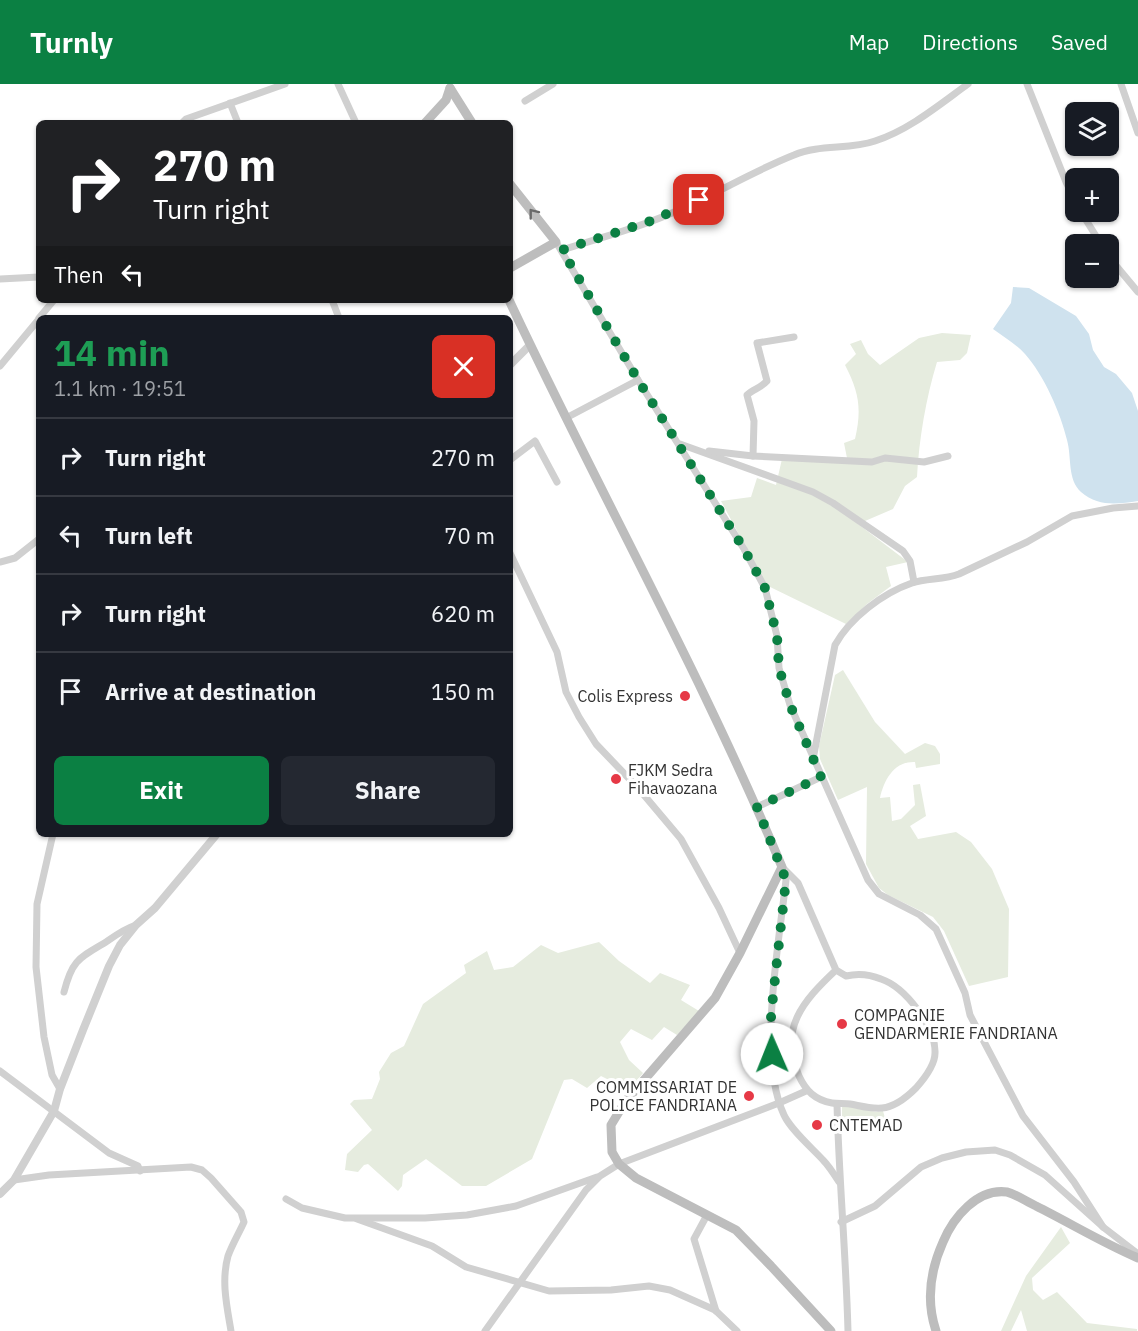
<!DOCTYPE html>
<html lang="en">
<head>
<meta charset="utf-8">
<style>
	:root { --surface:#171b24; --page:#242831; --text:#f1f3f6; --muted:#9ea1a6; --line:#363941; --accent:#0b8043 }
	body { margin:0; font-family:"IBM Plex Sans",sans-serif; background:var(--page); color:var(--text); height:100vh; display:flex; flex-direction:column; font-size:22px; white-space:nowrap }
	* { box-sizing:border-box; margin:0 }
	p { font-size:20px; color:var(--muted) }
	.icon { flex:none; width:33px; height:33px; fill:none; stroke:currentColor; stroke-width:2; stroke-linecap:round; stroke-linejoin:round }
	.map { position:relative; flex:1; overflow:hidden }
	.panel { position:absolute; left:36px; top:231px; width:477px; height:522px; display:flex; flex-direction:column; background:var(--surface); border-radius:9px; box-shadow:0 2px 4px #0004 }
	.panel>* { flex:none }
	.guide { position:absolute; left:36px; top:36px; width:477px; height:183px; border-radius:9px; box-shadow:0 2px 4px #0004; background:#202124; color:#fff; overflow:hidden }
	.controls { position:absolute; left:1065px; top:18px; display:grid; gap:12px }
	.controls a { display:grid; place-items:center; width:54px; height:54px; border-radius:9px; background:var(--surface); box-shadow:0 2px 4px #0004; font-size:30px }
	.pin { position:absolute; display:grid; place-items:center; width:51px; height:51px; color:#fff; margin:-26px; border-radius:12px; box-shadow:0 3px 9px #0006 }
	.me { position:absolute; width:66px; margin:-33px; rotate:359deg; stroke-linejoin:round; filter:drop-shadow(0 0 4px #0008) }
	.turn { display:flex; align-items:center; gap:21px; height:126px; padding:0 18px; font-size:27px }
	.turn .icon { width:78px; height:78px; stroke-width:2.5 }
	.turn b { display:block; font-size:42px; line-height:51px }
	.then { display:flex; align-items:center; height:57px; padding:0 18px; background:#0003; gap:12px; font-size:22px }
	.round { display:grid; place-items:center; flex:none; width:63px; height:63px; border-radius:9px; background:var(--page) }
	.headline { display:flex; align-items:center; justify-content:space-between; height:102px; padding:0 18px }
	h1 { font-size:36px; font-weight:800; line-height:45px; color:#1e9e55 }
	.button { display:flex; gap:12px; margin-top:auto; padding:12px 18px }
	.button a { flex:1; height:69px; border-radius:9px; background:var(--accent); color:#fff; font-size:24px; font-weight:800; line-height:69px; text-align:center }
	.button a+a { background:var(--page); color:var(--text) }
	ul { padding:0; list-style:none }
	li { display:flex; align-items:center; gap:18px; height:78px; padding:0 18px; border-top:2px solid var(--line) }
	li div { flex:1 }
	li b { display:block; font-size:22px }
	li em { font-style:normal }
	header { display:flex; align-items:center; gap:36px; box-sizing:border-box; height:84px; padding:0 30px; background:var(--accent); color:#fff }
	header strong { font-size:28px }
	nav { display:flex; gap:33px; margin-inline-start:auto; font-size:21px }
	.map>svg:first-child { display:block }
	.green { fill:#e6ecdf }
	.water { fill:#cfe2ee }
	.lines { fill:none; stroke-linecap:round; stroke-linejoin:round }
	.minor { stroke:#d0d0d0; stroke-width:7 }
	.tertiary { stroke:#d0d0d0; stroke-width:8 }
	.secondary { stroke:#bdbdbd; stroke-width:9 }
	.oneway { stroke:#6a6a6a }
	.route { stroke:#0b8043; stroke-width:10; stroke-dasharray:0 18 }
	.poi-dot { fill:#e63946; stroke:#fff; stroke-width:2 }
	.labels { text-anchor:middle; dominant-baseline:central; stroke-width:6; stroke-linejoin:round; paint-order:stroke }
	.poi-label { font-size:16px; fill:#333; stroke:#fff; text-anchor:start }
</style>
</head>
<body>
<header>
<strong>Turnly</strong>
<nav><a>Map</a><a>Directions</a><a>Saved</a></nav>
</header>
<div class="map">
<svg width="1138" height="1247" viewBox="0 0 1138 1247">
	<rect width="100%" height="100%" fill="#fff"/>
	<g class="green">
		<path d="M942,249L971,251L967,269L960,276L937,278C926,314 919,355 917,393L905,402L893,425L858,440L908,478L886,483L891,502L867,520L846,540L766,501L721,417L751,413L757,394L776,401L782,375L848,379L844,359L855,355C862,325 859,308 845,281L856,270L850,260L861,256L868,270L880,281L919,254Z"/>
		<path d="M843,586L875,638L905,670L925,659L935,662L940,670V680L916,684L915,678C894,677 884,696 880,714L890,713L892,737L901,735L915,721L913,701L920,700L926,732L910,742L918,755L956,748L971,758L992,785L1009,825L1008,893L969,902L944,847L933,833L888,811L879,804L866,780L867,703L838,716L820,675L819,662L835,591Z"/>
		<polygon points="599,858 619,877 650,899 660,889 690,901 681,916 699,927 677,951 664,943 652,956 631,945 620,958 629,976 643,989 629,1006 601,992 587,1004 572,995 564,996 532,1075 486,1102 462,1102 426,1075 403,1091 402,1102 398,1107 368,1080 364,1081 358,1088 345,1086 347,1070 372,1046 350,1020 354,1016 372,1015 380,995 379,988 391,969 404,962 423,920 466,889 464,881 487,867 494,886 513,883 541,861 558,869"/>
		<polygon points="846,1021 876,1028 883,1027 885,1034 842,1040 842,1022"/>
		<polygon points="1061,1143 1070,1159 1032,1194 1033,1206 1043,1216 1057,1208 1087,1239 1137,1245 1137,1247 1027,1247 1021,1226 1011,1247 1001,1247 1026,1192"/>
	</g>
	<path class="water" d="M1013,203L1029,204L1076,232L1089,250L1093,266L1104,283L1116,290L1132,309L1138,327V417C1118,420 1098,423 1081,408C1067,395 1072,374 1067,356C1061,330 1044,291 1025,270C1016,260 1004,253 993,245L1011,219Z"/>
	<g class="lines">
		<g class="minor">
			<polyline points="338,0 356,39"/>
			<polyline points="1027,0 1066,98 1076,117"/>
			<polyline points="1121,0 1138,49"/>
			<polyline points="525,17 553,0"/>
			<polyline points="230,19 238,39"/>
			<polyline points="182,39 186,35 285,0"/>
			<polyline points="1081,128 1101,160"/>
			<polyline points="556,158 638,296 744,465 765,504 777,552 779,584 790,621 868,796 879,810 920,831 936,845 965,909 970,931 1023,1032 1074,1098 1103,1143"/>
			<path d="M562,166C603,153 645,142 683,124C721,107 756,86 794,71C820,60 849,66 875,57C909,46 939,21 968,0"/>
			<polyline points="1108,172 1138,208"/>
			<polyline points="0,195 39,193"/>
			<polyline points="332,216 339,234"/>
			<polyline points="39,234 54,216"/>
			<polyline points="0,282 39,235"/>
			<polyline points="566,334 638,296"/>
			<polyline points="680,360 813,408 833,419 903,467 910,477 914,498"/>
			<polyline points="709,367 753,372 872,378 885,374 924,378 948,372"/>
			<path d="M753,372L754,337L747,311C753,305 761,304 767,297L757,259L794,253"/>
			<polyline points="510,376 535,357 557,398"/>
			<polyline points="510,469 557,568 566,608 579,633 596,660 638,704 681,755 719,824 740,869"/>
			<polyline points="0,478 15,474 39,455"/>
			<path d="M813,675L835,561C850,534 883,509 912,499C927,494 944,496 959,490L1027,458L1072,432L1113,424L1138,422"/>
			<polyline points="757,723 821,693"/>
			<polyline points="53,750 37,820 36,883 44,953 52,991 60,1005"/>
			<path d="M782,783L798,799L836,886L846,892C858,889 869,890 881,895C905,903 936,943 935,969C935,981 924,995 916,1004C907,1013 894,1023 882,1024C870,1025 861,1022 850,1020C845,1019 838,1020 832,1019C815,1016 806,1007 799,992C778,945 803,917 836,886"/>
			<path d="M783,784L786,796C779,860 757,973 784,1031C791,1046 811,1063 823,1076C829,1082 834,1090 839,1098"/>
			<path d="M64,908C72,876 79,874 106,858C116,851 124,845 136,841"/>
			<polyline points="0,987 109,1069 138,1082 140,1087"/>
			<path d="M837,1020C839,1096 846,1171 848,1247"/>
			<path d="M14,1096L49,1091L191,1083L202,1086L211,1094L241,1128L244,1138C239,1149 232,1161 228,1172C221,1197 227,1223 231,1247"/>
			<polyline points="286,1115 302,1124 345,1134 425,1134 467,1131 516,1122 597,1093"/>
			<polyline points="707,1131 694,1155 716,1227"/>
			<polyline points="357,1135 432,1162 466,1183 549,1207 611,1206 649,1202 670,1206 715,1226 737,1247"/>
			<polyline points="841,1138 875,1122 921,1083 942,1074 966,1068 995,1066 1010,1071 1045,1091 1103,1143 1138,1170"/>
			<polyline points="485,1247 586,1106 600,1092 619,1080 779,1019 806,1007"/>
		</g>
		<g class="tertiary">
			<polyline points="510,281 530,261"/>
			<polyline points="0,1110 14,1096 54,1027 60,1005 83,946 109,882 120,861 136,841 155,824 217,750"/>
		</g>
		<g class="secondary">
			<polyline points="450,4 472,39"/>
			<polyline points="425,39 446,16 450,4"/>
			<polyline points="510,100 556,158 510,184"/>
			<path d="M509,216C598,406 701,589 782,783L740,869L715,914L625,1018L611,1041L612,1068L619,1080L636,1094L736,1146L771,1182L831,1247"/>
			<path d="M936,1247C926,1217 930,1187 943,1158C953,1134 977,1104 1007,1108C1016,1110 1027,1118 1036,1122C1070,1139 1103,1159 1138,1174"/>
		</g>
	</g>
	<defs><path id="oneway-chevron" d="M-2-3.5L2.5 0L-2 3.5" fill="none" stroke-width="1.6" stroke-linecap="round" stroke-linejoin="round" transform="scale(1.5)"/></defs>
	<use class="oneway" href="#oneway-chevron" transform="translate(533 129) rotate(-128)"/>
	<g class="lines">
		<polyline class="route" points="699,116 648,138 562,166 638,296 744,465 765,504 777,552 779,584 790,621 821,693 757,723 786,796 771,931 772,970"/>
	</g>
	<g class="poi-dot">
		<circle cx="685" cy="612" r="6"/>
		<circle cx="616" cy="695" r="6"/>
		<circle cx="842" cy="940" r="6"/>
		<circle cx="749" cy="1012" r="6"/>
		<circle cx="817" cy="1041" r="6"/>
	</g>
	<g class="labels">
		<g class="poi-label">
			<text x="673" y="612" text-anchor="end">Colis Express</text>
			<text x="628" y="686">FJKM Sedra<tspan x="628" dy="18">Fihavaozana</tspan></text>
			<text x="854" y="931">COMPAGNIE<tspan x="854" dy="18">GENDARMERIE FANDRIANA</tspan></text>
			<text x="737" y="1003" text-anchor="end">COMMISSARIAT DE<tspan x="737" dy="18">POLICE FANDRIANA</tspan></text>
			<text x="829" y="1041">CNTEMAD</text>
		</g>
	</g>
</svg>
<div class="controls">
<a><svg class="icon" aria-label="layers" viewBox="0 0 24 24"><path d="M12 4l9 5-9 5-9-5zM3 14l9 5 9-5"/></svg></a>
<a>+</a>
<a>−</a>
</div>
<div class="pin" style="left:699px;top:116px;background:#d93025"><svg class="icon" aria-label="arrive" viewBox="0 0 24 24"><path d="M6 21V4h12l-3 4 3 4H6"/></svg></div>
<svg class="me" style="left:772px;top:970px" viewBox="-20 -20 40 40"><circle r="19" fill="#fff"/><path d="M0-13L10 11 0 6-10 11z" fill="#0b8043"/></svg>
<div class="guide">
<div class="turn"><svg class="icon" aria-label="right" viewBox="0 0 24 24"><path d="M7 20v-9h11M14 6l5 5-5 5"/></svg><div><b>270 m</b>Turn right</div></div>
<div class="then">Then<svg class="icon" aria-label="left" viewBox="0 0 24 24"><path d="M17 20v-9H6M10 6l-5 5 5 5"/></svg></div>
</div>
<section class="panel">
<div class="headline"><div><h1>14 min</h1><p>1.1 km · 19:51</p></div><a class="round" style="background:#d93025;color:#fff"><svg class="icon" aria-label="close" viewBox="0 0 24 24"><path d="M6 6l12 12M18 6L6 18"/></svg></a></div>
<ul>
<li><svg class="icon" aria-label="right" viewBox="0 0 24 24"><path d="M7 20v-9h11M14 6l5 5-5 5"/></svg><div><b>Turn right</b></div><em>270 m</em></li>
<li><svg class="icon" aria-label="left" viewBox="0 0 24 24"><path d="M17 20v-9H6M10 6l-5 5 5 5"/></svg><div><b>Turn left</b></div><em>70 m</em></li>
<li><svg class="icon" aria-label="right" viewBox="0 0 24 24"><path d="M7 20v-9h11M14 6l5 5-5 5"/></svg><div><b>Turn right</b></div><em>620 m</em></li>
<li><svg class="icon" aria-label="arrive" viewBox="0 0 24 24"><path d="M6 21V4h12l-3 4 3 4H6"/></svg><div><b>Arrive at destination</b></div><em>150 m</em></li>
</ul>
<div class="button"><a>Exit</a><a>Share</a></div>
</section>
</div>
</body>
</html>
